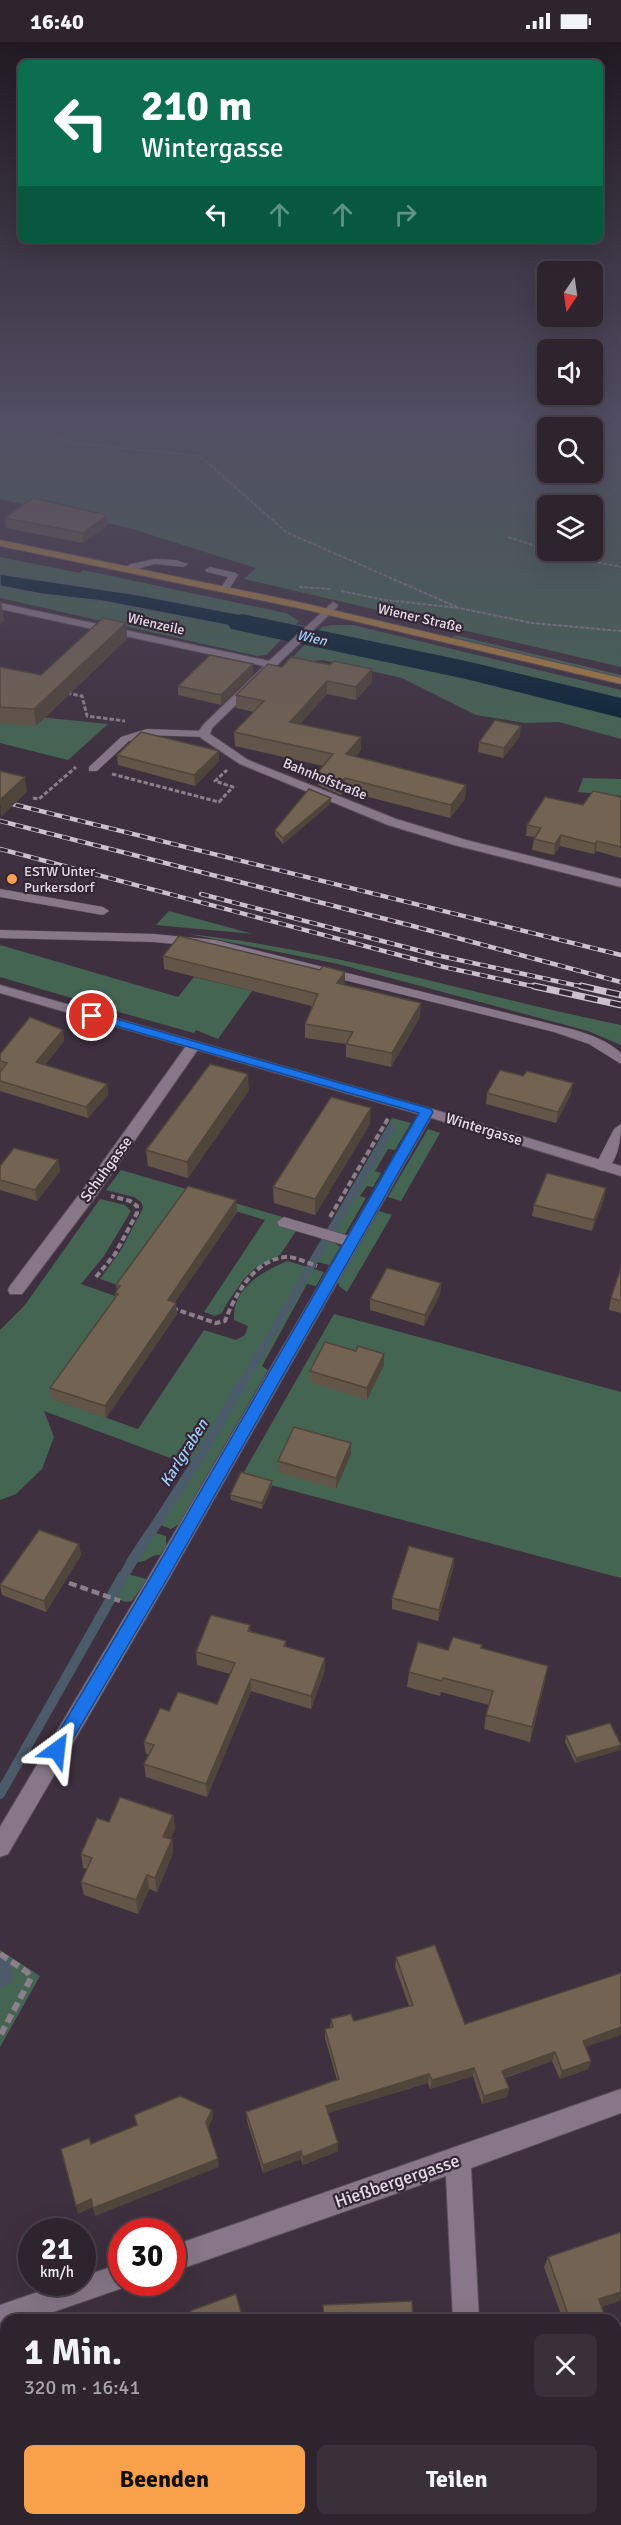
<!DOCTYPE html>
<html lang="de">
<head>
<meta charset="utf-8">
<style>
	:root { --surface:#2e242e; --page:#3a303a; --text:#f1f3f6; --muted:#a7a4aa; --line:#49414a; --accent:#f8a14a }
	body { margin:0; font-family:Signika,sans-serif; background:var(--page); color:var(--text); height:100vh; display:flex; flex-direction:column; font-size:22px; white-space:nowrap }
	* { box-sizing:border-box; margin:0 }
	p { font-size:20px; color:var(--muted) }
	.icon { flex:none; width:33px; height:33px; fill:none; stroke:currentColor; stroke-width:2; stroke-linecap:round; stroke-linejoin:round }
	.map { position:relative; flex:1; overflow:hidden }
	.details { position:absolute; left:0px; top:2272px; width:621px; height:212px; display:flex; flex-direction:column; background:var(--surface); border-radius:18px 18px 0 0; box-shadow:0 6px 24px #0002,0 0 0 2px var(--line) }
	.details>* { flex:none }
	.banner { position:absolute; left:18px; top:18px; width:585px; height:183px; border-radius:9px; box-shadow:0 6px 24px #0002,0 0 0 2px var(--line); background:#0b6e4f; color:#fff; overflow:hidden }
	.needle { width:39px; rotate:193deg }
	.fabs { position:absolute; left:537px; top:219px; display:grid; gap:12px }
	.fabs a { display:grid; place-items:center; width:66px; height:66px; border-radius:9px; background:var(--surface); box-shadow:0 6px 24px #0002,0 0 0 2px var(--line); font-size:30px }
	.speed { position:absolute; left:18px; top:2176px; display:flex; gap:12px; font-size:30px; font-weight:700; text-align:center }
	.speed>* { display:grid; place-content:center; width:78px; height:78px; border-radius:50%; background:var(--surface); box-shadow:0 6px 24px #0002,0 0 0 2px var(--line); line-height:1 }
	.speed small { font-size:15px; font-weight:400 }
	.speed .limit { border:9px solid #d22; background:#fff; color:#111 }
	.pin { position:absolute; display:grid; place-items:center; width:51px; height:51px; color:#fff; margin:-26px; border:3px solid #fff; border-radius:50%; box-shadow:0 2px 6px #0007 }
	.me { position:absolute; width:66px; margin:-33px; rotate:30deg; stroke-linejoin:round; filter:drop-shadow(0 0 4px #0008) }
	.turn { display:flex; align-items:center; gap:21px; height:126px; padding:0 24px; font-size:27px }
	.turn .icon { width:78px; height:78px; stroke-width:2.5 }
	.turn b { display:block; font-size:42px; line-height:51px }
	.lanes { display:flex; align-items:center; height:57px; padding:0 24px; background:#0003; justify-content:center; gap:30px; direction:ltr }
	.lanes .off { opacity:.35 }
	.round { display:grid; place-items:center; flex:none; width:63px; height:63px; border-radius:9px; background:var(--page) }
	.headline { display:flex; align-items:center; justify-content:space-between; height:102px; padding:0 24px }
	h1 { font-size:36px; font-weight:700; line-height:45px }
	.cta { display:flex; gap:12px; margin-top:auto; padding:12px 24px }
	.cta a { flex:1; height:69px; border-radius:9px; background:var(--accent); color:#111; font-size:24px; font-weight:700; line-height:69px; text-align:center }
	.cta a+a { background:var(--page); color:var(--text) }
	.status { display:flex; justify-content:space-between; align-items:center; height:42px; padding:0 30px; background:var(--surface); direction:ltr }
	.status svg { height:16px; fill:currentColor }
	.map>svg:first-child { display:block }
	.green { fill:#456553; fill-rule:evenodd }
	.water { fill:#092436; stroke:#4b5b6a; stroke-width:1.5 }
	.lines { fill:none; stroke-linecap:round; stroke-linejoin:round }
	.stream-far2 { stroke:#4b5b6a; stroke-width:8 }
	.stream-far1 { stroke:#4b5b6a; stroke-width:10 }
	.stream { stroke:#4b5b6a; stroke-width:13 }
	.river { fill:#092436; fill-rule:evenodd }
	.service-casing { stroke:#5a4e5a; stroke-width:1 }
	.minor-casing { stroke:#5a4e5a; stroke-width:2 }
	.tertiary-casing { stroke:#5a4e5a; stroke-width:2 }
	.primary-casing { stroke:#5a4e5a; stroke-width:2 }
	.path-far4 { stroke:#8b7f8b; stroke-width:2; stroke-dasharray:4 1.5; stroke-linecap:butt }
	.path-far3 { stroke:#8b7f8b; stroke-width:3; stroke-dasharray:4.5 2; stroke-linecap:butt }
	.path-far2 { stroke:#8b7f8b; stroke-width:4; stroke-dasharray:6 3; stroke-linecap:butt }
	.path-far1 { stroke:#8b7f8b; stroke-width:4.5; stroke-dasharray:8 4; stroke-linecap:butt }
	.path { stroke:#8b7f8b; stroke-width:6; stroke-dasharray:9 4.5; stroke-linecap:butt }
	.service { fill:#877788; fill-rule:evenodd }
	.minor { fill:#877788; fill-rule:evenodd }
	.tertiary { fill:#877788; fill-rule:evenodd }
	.primary { fill:#ab7f40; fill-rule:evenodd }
	.rail-far1-casing { stroke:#cbc0cb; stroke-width:4.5 }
	.rail-casing { stroke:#cbc0cb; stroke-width:7 }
	.rail-far1 { stroke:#342634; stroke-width:3; stroke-dasharray:8; stroke-linecap:butt }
	.rail { stroke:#342634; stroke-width:4.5; stroke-dasharray:13; stroke-linecap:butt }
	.wall { fill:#635547 }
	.shaded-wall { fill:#50453a }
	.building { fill:#736353; stroke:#50453a; stroke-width:1.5 }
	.route { fill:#1a73e8; stroke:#114b97; stroke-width:1.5 }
	.poi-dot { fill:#f8a14a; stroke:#342634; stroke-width:2 }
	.labels { text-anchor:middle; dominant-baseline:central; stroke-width:4.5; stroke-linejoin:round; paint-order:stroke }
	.far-street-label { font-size:14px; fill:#e4dae4; stroke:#342634 }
	.far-water-label { font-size:14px; font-style:italic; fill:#9dd0f8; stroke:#342634 }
	.far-poi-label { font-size:14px; fill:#e4dae4; stroke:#342634; text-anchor:start }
	.street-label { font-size:15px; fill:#e4dae4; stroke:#342634 }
	.water-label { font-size:16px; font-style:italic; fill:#9dd0f8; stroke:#342634 }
	.near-street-label { font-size:18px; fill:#e4dae4; stroke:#342634 }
</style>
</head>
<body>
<div class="status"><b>16:40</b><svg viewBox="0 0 49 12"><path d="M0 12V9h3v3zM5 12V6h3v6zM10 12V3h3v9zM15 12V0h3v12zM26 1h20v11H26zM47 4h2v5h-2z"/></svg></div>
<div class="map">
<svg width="621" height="2483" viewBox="0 0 621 2483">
	<rect width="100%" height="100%" fill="#3e303e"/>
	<g class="green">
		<path d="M0,382H621V625L244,537L256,526L129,486L0,457ZM548,386H592V430H548ZM548,464H592V508H548Z"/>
		<polygon points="0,515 80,531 83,528 286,571 299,579 296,583 139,553 0,532"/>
		<polygon points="0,544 41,552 102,559 285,594 266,613 257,614 0,556"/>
		<polygon points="332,583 353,583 621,648 621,697 559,680 525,681 476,673 402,636 323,618 294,621 291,617 322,585"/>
		<polygon points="455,593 621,633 621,636 452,595"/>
		<polygon points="0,671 108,682 68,718 0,701"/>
		<polygon points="583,736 621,737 621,754 578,750"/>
		<polygon points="169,869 253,892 156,883"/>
		<path d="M189,892C336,908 476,954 621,983V1003L588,989L338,922Z"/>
		<polygon points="0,903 178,955 194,935 252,949 218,997 196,988 194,991 101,965 106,958 91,954 85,960 0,935"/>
		<polygon points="392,1076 411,1081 395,1108 388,1107 375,1129 381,1131 373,1145 367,1144 360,1154 366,1156 345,1192 326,1189"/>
		<polygon points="428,1087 440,1091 401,1159 388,1155"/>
		<polygon points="121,1128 286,1176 296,1189 280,1213 254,1227 244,1237 227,1261 222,1271 215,1274 204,1270 265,1178 189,1155 124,1245 100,1237 121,1208 143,1166 141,1160 134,1155 106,1148"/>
		<path d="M100,1157L125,1163L131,1169L104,1214L81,1242L121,1256L53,1357L138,1387L204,1288L236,1298L245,1293L248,1284L234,1278C232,1246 262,1230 287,1219L324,1230L316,1244L307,1242L262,1324L268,1328L179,1482L171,1487L152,1480L189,1423L44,1369L54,1395L42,1427L16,1452L0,1458V1288L25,1263Z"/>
		<polygon points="379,1169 392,1173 347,1250 339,1244 338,1238"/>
		<polygon points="322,1196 333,1199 340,1205 329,1223 309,1218"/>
		<polygon points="334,1272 621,1350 621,1536 241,1435"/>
		<path d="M146,1488L166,1494V1504L160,1513C151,1512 146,1521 137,1520L135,1524L125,1520Z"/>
		<polygon points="119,1530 147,1537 132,1559 126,1560 106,1553"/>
		<polygon points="0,1908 40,1934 0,2005"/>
	</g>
	<polygon class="water" points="0,532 139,553 306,585 294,596 102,559 41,552 0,544"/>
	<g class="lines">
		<polyline class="stream-far2" points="241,1344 392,1085"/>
		<polyline class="stream-far1" points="0,1752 131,1521 198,1418 242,1342"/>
		<polyline class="stream" points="0,1919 5,1923 6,1936 0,1939"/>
		<polygon class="river" points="242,572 466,619 621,656 621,676 466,637 231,587 227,581 231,575"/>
		<defs>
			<g id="service">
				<polygon points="155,517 176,518 188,522 184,525 155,522 127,530 122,527 131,522"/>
				<polygon points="210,525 236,531 238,533 228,549 220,547 228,535 207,530 205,528"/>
				<polygon points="147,687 204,689 209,692 204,695 148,693 129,699 97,729 89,729 89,725 121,695"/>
				<polygon points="0,847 103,865 109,869 103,873 0,855"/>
				<path d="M0,888L154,892L215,898L575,988C591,993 608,999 621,1011V1022L589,1002L554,990L215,906L154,900L0,896Z"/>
				<path d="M621,1082C621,1096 618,1124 602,1129L597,1127L595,1124L614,1087Z"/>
				<polygon points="284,1175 356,1196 358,1200 351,1205 279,1184 277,1180"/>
			</g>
			<g id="minor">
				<polygon points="333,560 338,563 337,565 212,686 210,692 248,718 396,777 466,798 621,837 621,845 458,804 388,783 240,722 201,696 198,690 204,682 264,624 0,567 0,561 269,619"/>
				<polygon points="194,999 201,1003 96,1154 22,1252 10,1252 8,1248 10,1244 84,1146 189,1000"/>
				<polygon points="427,1065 434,1070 168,1538 8,1812 0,1815 0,1785 154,1526 420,1070"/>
				<polygon points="621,2047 621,2071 471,2126 479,2278 453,2278 446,2134 172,2230 172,2204"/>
				<polygon points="122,2221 122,2241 132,2241 131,2243 30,2278 6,2278 6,2287 0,2289 0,2263 64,2241 82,2241 82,2235"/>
				<rect x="463" y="2478" width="28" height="5"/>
			</g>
			<polygon id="tertiary" points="0,943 432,1067 621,1124 621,1134 422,1073 0,951"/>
			<polygon id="primary" points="0,498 303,561 621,636 621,642 303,567 0,504"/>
		</defs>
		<use href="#service" class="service-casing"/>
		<use href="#minor" class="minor-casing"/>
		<use href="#tertiary" class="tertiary-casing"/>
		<use href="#primary" class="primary-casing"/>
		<g class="path-far4">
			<polyline points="18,382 74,401 200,414 286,490 459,566"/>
			<polyline points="508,495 548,508"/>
			<polyline points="550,508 570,515 621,525"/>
			<polyline points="299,545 331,547"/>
			<polyline points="341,549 385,558 459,566 532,581 621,589"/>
		</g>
		<g class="path-far3">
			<polyline points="67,651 82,654 87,674 125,679"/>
			<polyline points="112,732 219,760 233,745 215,739 227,728"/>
			<polyline points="33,756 39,757 76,725"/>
		</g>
		<g class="path-far2">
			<polyline points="330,1175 389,1075"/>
			<polyline points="96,1235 115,1212 137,1171 137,1164 130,1159 111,1154"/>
			<path d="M172,1266L216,1281L225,1279C235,1253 253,1219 285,1215C294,1214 308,1221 317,1224"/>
		</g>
		<polyline class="path-far1" points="69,1541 120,1559"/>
		<polyline class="path" points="0,1912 27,1930 31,1936 0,1994"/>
		<use href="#service" class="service"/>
		<use href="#minor" class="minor"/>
		<use href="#tertiary" class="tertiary"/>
		<use href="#primary" class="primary"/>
		<defs>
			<g id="rail-far1">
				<polyline points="0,759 621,913"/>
				<polyline points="0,779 409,883 621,940"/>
				<polyline points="0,807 444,925 541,946"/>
				<polyline points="201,852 436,913 588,946"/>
			</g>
			<g id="rail">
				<polyline points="534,944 621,963"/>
				<polyline points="581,944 621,953"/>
			</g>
		</defs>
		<use href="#rail-far1" class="rail-far1-casing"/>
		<use href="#rail" class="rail-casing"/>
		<use href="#rail-far1" class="rail-far1"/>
		<use href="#rail" class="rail"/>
	</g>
	<g class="wall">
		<polygon points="5,476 108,483 83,501 6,486"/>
		<polygon points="126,581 127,597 36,684 0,681 0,625 41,633"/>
		<polygon points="330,623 372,627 372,640 356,658 327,652 300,682 361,708 355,715 466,743 465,757 450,776 345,749 341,753 318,743 318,730 323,724 235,704 234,690 254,670 236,666 236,653 282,625"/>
		<polygon points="253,632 221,663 178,653 178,644"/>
		<polygon points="520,694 503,716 478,710 479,700"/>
		<polygon points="219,709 219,719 195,744 118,723 117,713"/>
		<polygon points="621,755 621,816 596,809 594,812 560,804 554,813 532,808 534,797 535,795 526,794 527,783 583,763"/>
		<polygon points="331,756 330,762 283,802 275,793 275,788"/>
		<polygon points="163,914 345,943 420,975 391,1025 346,1015 346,1002 305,996 305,982 312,964 164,927"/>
		<polygon points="63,988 64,999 45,1023 107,1042 108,1053 88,1076 0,1049 0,1012"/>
		<polygon points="249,1048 188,1136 148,1124 146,1108"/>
		<polygon points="487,1051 571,1052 556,1081 486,1062"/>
		<polygon points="370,1082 315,1173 274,1161 273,1145"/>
		<polygon points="58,1118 60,1129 37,1159 0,1148 0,1124"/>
		<polygon points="604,1157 592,1189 532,1174 534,1163"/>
		<polygon points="236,1158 237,1170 175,1260 177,1272 106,1376 52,1357 50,1346 116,1256 115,1251 117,1249 116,1243"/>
		<polygon points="621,1225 621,1271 609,1268 611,1256"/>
		<polygon points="441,1241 440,1252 424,1284 370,1268 370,1257"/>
		<polygon points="384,1323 367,1358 310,1340 310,1329"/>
		<polygon points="351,1401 351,1412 336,1447 278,1430 278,1419"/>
		<polygon points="272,1439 272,1444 262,1467 231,1458 230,1453"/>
		<polygon points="79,1502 81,1513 46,1570 2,1553 0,1542"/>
		<polygon points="454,1516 453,1527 438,1579 392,1567 392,1556"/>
		<polygon points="250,1583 250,1589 286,1599 286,1605 325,1616 325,1628 311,1667 251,1649 207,1755 146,1735 144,1722 149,1713 146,1712 144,1700 169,1669 217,1662 230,1632 197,1623 196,1610"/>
		<polygon points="482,1606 548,1624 545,1639 530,1700 484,1687 486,1673 489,1663 441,1650 440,1654 407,1645 409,1630 448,1608"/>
		<polygon points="566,1694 620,1708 575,1721 565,1700"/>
		<polygon points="173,1773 175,1787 170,1797 172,1797 173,1811 157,1850 149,1847 138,1872 84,1853 81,1840 87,1827 83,1826 81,1812 109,1780"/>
		<polygon points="396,1915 465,1982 585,2005 591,2019 588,2027 560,2037 552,2019 505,2036 509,2046 507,2055 482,2062 473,2034 430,2047 428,2041 328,2071 338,2109 303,2123 301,2117 263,2131 247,2079 246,2070 337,2038 325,1996 325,1987 330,1986 331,1977 354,1979 409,1964 395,1925"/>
		<polygon points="621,2190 621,2258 601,2265 606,2278 563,2278 544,2225 548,2215"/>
	</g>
	<g class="shaded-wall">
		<polygon points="107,473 108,483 83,501 83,491"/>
		<polygon points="1,559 4,579 0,583 0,560"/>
		<polygon points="126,581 127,597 36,684 34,667"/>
		<polygon points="253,622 253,632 221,663 221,653"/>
		<polygon points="372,627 372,640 356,658 356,645"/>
		<polygon points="327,639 327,652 290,693 290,680"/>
		<polygon points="521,684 520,694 503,716 504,706"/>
		<polygon points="361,695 361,708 346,726 346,712"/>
		<polygon points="219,709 219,719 195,744 194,733"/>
		<polygon points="25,735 27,750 1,775 0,758"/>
		<polygon points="345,736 345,749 341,753 341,739"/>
		<polygon points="466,743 465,757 450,776 451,763"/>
		<polygon points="331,756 330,762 283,802 283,796"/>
		<polygon points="561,793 560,804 554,813 555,802"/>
		<polygon points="597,799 596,809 594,812 595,802"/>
		<polygon points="345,930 345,943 337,941"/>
		<polygon points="421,961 420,975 391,1025 392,1011"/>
		<polygon points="63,988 64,999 38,1031 36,1020"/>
		<polygon points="248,1032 249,1048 188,1136 187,1120"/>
		<polygon points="573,1041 571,1052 556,1081 558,1070"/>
		<polygon points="107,1042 108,1053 88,1076 86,1065"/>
		<polygon points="371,1066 370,1082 315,1173 315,1157"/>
		<polygon points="58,1118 60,1129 37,1159 35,1148"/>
		<polygon points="606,1146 604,1157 592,1189 594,1178"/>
		<polygon points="236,1158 237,1170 169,1269 168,1258"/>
		<polygon points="441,1241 440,1252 424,1284 425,1273"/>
		<polygon points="176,1261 177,1272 106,1376 105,1364"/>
		<polygon points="384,1312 384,1323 367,1358 367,1346"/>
		<polygon points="351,1401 351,1412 336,1447 336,1436"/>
		<polygon points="272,1439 272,1444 262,1467 262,1461"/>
		<polygon points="79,1502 81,1513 46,1570 44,1559"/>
		<polygon points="454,1516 453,1527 438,1579 439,1568"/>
		<polygon points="325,1616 325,1628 311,1667 311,1654"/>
		<polygon points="548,1624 545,1639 530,1700 532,1685"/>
		<polygon points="251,1637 251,1649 207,1755 206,1742"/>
		<polygon points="621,1703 620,1708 575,1721 576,1716"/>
		<polygon points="173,1773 175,1787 165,1809 163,1795"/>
		<polygon points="172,1797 173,1811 157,1850 155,1836"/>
		<polygon points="147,1833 149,1847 138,1872 136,1858"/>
		<polygon points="621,1985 621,1993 580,2007 583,1999"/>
		<polygon points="555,2010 552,2019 500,2037 502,2029"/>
		<polygon points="591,2019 588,2027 560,2037 562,2029"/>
		<polygon points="474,2026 473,2034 430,2047 432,2038"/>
		<polygon points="429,2032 428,2041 325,2072 326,2064"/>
		<polygon points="509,2046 507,2055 482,2062 484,2054"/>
		<polygon points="212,2068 213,2076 207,2088 206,2080"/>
		<polygon points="338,2101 338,2109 303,2123 303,2115"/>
		<polygon points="301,2109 301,2117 263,2131 263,2123"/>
		<polygon points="218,2117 219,2125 95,2174 93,2166"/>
		<polygon points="91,2157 93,2165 78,2172 76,2164"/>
		<polygon points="621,2250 621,2258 594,2267 599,2257"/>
		<polygon points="621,2329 621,2335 620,2337 615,2339 615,2332"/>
		<polygon points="3,2421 6,2426 6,2439 2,2459 0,2456 0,2437"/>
		<polygon points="5,2453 6,2478 5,2483 0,2483 0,2478"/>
		<polygon points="176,2478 185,2478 169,2483 160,2483"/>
	</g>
	<g class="building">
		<polygon points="33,456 107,473 83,491 5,476"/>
		<polygon points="103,576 126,581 34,667 0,665 0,625 41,633"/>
		<polygon points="210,613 253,622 221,653 178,644"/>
		<polygon points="291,615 330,623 334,619 372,627 356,645 327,639 290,680 361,695 346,712 466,743 451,763 345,736 341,739 318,730 333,712 234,690 264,659 236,653 268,622 282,625"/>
		<polygon points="495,678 521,684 504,706 479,700"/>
		<polygon points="141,690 219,709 194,733 117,713"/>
		<polygon points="0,729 25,735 0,758"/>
		<polygon points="309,747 331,756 283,796 275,788"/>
		<polygon points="593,749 621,755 621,805 597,799 595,802 561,793 555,802 534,797 541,786 527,783 545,755 583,763"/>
		<polygon points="179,894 320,928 323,924 345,930 337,941 421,961 392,1011 346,1002 353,990 305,982 318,952 163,914"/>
		<polygon points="30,975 63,988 36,1020 107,1042 86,1065 0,1039 0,1030 7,1021 0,1019 0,1012"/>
		<polygon points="210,1022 248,1032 187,1120 146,1108"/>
		<polygon points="500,1028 523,1034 527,1029 573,1041 558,1070 487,1051"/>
		<polygon points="331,1055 371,1066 315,1157 273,1145"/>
		<polygon points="14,1106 58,1118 35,1148 0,1138 0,1124"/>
		<polygon points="547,1131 606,1146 594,1178 534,1163"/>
		<polygon points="188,1144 236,1158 168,1258 176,1261 105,1364 50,1346 118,1252 115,1251 120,1244 116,1243"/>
		<polygon points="621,1225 621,1259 611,1256"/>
		<polygon points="387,1226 441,1241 425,1273 370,1257"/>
		<polygon points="325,1300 356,1309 358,1304 384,1312 367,1346 310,1329"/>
		<polygon points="294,1385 351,1401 336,1436 278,1419"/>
		<polygon points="241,1430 272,1439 262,1461 230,1453"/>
		<polygon points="39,1488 79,1502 44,1559 0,1543"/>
		<polygon points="409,1504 454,1516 439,1568 392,1556"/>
		<polygon points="211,1573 250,1583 248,1589 286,1599 284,1604 325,1616 311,1654 251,1637 206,1742 144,1722 154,1703 144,1700 160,1666 169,1669 178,1650 217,1662 235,1621 196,1610"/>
		<polygon points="453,1595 482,1603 481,1606 548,1624 532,1685 486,1673 493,1649 443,1636 442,1639 409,1630 418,1600 448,1608"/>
		<polygon points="610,1681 621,1703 576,1716 566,1694"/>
		<polygon points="120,1755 173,1773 163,1795 172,1797 155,1836 147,1833 136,1858 81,1840 92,1816 81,1812 97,1776 109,1780"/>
		<polygon points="435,1903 465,1982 621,1931 621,1985 583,1999 591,2019 562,2029 555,2010 502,2029 509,2046 484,2054 474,2026 432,2038 429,2032 326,2064 338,2101 303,2115 301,2109 263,2123 246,2070 339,2037 325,1987 333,1985 331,1977 351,1972 354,1979 413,1963 396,1915"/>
		<polygon points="180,2054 212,2068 206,2080 218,2117 93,2166 91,2157 76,2164 61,2107 89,2096 91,2102 137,2083 134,2073"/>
		<polygon points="621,2190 621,2250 599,2257 606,2278 570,2278 548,2215"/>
		<polygon points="236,2252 243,2278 193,2278 190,2269"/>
		<polygon points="412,2259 413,2278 324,2278 323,2263"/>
		<polygon points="615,2302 621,2318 621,2329 615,2332"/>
		<polygon points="0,2421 3,2421 0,2437"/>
		<polygon points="0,2452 5,2453 0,2478"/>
		<polygon points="140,2478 176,2478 160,2483 141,2483"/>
		<polygon points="352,2478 415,2482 415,2483 352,2483"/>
	</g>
	<linearGradient id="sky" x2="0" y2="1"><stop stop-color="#221a22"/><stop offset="0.52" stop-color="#524e63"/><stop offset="1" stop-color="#524e63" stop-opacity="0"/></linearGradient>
	<rect width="621" height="730" fill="url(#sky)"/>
	<polygon class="route" points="92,970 431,1067 433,1070 167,1537 63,1714 57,1716 51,1714 48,1708 51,1703 155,1528 419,1071 88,976 88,971"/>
	<circle class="poi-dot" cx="12" cy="837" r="6"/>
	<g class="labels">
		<g class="far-street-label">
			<text transform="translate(420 576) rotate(13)">Wiener Straße</text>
			<text transform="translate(156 582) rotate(13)">Wienzeile</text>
			<text transform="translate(325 737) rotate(22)">Bahnhofstraße</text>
		</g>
		<g class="far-water-label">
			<text transform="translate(312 596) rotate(13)">Wien</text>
		</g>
		<g class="far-poi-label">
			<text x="24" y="829">ESTW Unter<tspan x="24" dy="16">Purkersdorf</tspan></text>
		</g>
		<g class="street-label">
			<text transform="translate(484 1087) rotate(17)">Wintergasse</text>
			<text transform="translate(106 1127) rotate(-54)">Schuhgasse</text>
		</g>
		<g class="water-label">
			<text transform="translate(184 1411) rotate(-58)">Karlgraben</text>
		</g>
		<g class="near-street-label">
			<text transform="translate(397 2139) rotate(-19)">Hießbergergasse</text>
		</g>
	</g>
</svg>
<div class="fabs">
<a><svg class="needle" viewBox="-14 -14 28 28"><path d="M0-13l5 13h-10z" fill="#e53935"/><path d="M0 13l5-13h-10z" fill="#a7a4aa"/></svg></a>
<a><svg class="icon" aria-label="sound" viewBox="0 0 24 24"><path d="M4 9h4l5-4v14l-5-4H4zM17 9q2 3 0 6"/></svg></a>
<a><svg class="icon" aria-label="search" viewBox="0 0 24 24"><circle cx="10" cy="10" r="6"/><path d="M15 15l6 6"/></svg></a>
<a><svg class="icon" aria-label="layers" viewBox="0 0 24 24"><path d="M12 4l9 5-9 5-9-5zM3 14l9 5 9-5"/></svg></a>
</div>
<div class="speed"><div>21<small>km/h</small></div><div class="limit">30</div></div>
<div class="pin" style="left:92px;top:974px;background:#d93025"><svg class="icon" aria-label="arrive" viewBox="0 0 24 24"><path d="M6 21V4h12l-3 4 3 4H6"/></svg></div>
<svg class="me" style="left:57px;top:1708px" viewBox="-20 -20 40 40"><path d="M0-17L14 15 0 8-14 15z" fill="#1a73e8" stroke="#fff" stroke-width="4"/></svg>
<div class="banner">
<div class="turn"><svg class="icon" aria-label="left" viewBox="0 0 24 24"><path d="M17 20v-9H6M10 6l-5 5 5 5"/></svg><div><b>210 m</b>Wintergasse</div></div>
<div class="lanes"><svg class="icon" aria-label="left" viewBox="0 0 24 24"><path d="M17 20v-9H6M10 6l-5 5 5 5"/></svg><svg class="icon off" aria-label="ahead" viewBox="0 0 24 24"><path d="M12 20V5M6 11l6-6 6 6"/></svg><svg class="icon off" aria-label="ahead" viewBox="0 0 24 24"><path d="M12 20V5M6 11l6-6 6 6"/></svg><svg class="icon off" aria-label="right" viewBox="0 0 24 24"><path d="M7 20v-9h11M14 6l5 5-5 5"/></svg></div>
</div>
<section class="details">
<div class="headline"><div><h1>1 Min.</h1><p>320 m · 16:41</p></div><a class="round"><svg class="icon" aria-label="close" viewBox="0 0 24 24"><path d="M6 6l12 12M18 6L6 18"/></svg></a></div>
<div class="cta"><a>Beenden</a><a>Teilen</a></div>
</section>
</div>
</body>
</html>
